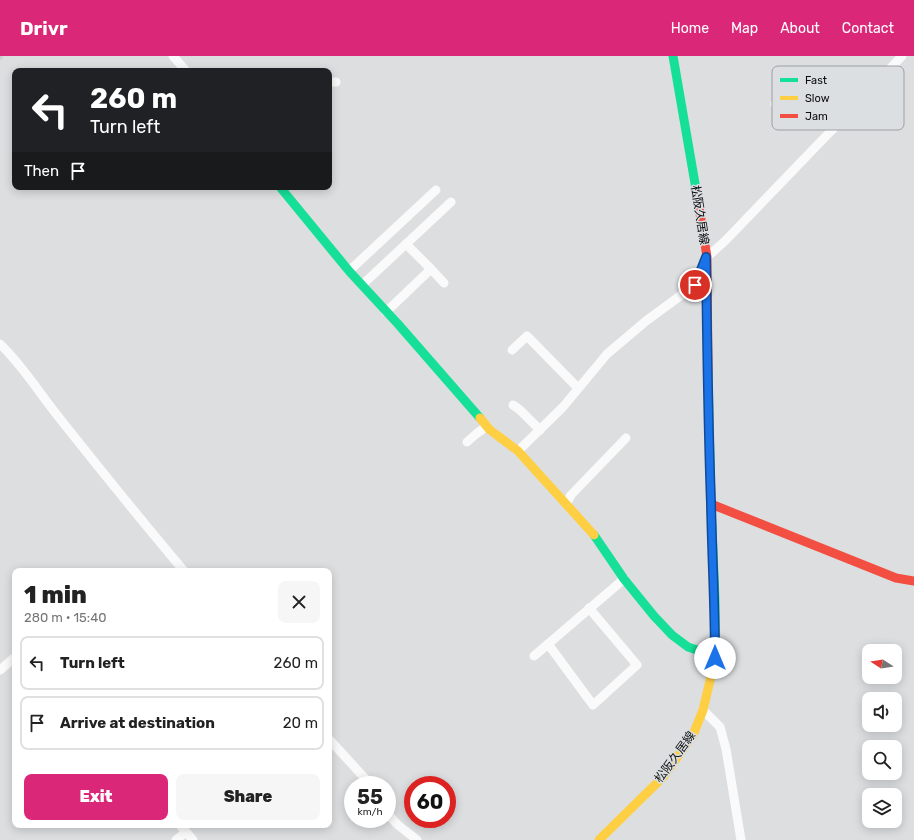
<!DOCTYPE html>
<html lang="en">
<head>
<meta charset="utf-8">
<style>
	:root { --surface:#fff; --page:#f6f6f6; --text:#222; --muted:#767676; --line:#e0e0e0; --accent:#db2777 }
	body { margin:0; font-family:Rubik,"Noto Sans JP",sans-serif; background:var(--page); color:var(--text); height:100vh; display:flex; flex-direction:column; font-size:15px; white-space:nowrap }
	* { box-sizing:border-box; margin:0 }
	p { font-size:13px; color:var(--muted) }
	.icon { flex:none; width:22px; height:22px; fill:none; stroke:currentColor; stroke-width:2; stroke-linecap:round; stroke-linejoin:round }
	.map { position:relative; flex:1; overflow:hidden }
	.side { position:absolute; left:12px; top:512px; width:320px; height:260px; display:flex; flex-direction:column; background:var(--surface); border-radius:8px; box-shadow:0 2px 10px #0003 }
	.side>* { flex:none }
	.guide { position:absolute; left:12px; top:12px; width:320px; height:122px; border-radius:8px; box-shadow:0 2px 10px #0003; background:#202124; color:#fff; overflow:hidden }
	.needle { width:26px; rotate:282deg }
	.controls { position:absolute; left:862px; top:588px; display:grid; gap:8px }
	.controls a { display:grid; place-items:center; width:40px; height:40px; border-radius:8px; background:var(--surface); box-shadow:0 2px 10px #0003; font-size:20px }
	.speed { position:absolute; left:344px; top:720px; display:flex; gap:8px; font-size:20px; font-weight:700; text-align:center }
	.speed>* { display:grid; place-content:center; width:52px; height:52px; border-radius:50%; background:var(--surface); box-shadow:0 2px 10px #0003; line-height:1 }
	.speed small { font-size:10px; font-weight:400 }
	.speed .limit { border:6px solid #d22; background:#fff; color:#111 }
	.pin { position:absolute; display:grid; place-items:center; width:34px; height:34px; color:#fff; margin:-17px; border:2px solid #fff; border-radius:50%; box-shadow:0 1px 4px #0007 }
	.me { position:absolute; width:44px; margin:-22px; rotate:0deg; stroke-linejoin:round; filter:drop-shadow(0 0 3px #0008) }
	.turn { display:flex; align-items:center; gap:14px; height:84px; padding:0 12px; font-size:18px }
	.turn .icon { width:52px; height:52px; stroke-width:2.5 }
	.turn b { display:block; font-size:28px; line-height:34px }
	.then { display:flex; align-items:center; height:38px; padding:0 12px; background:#0003; gap:8px; font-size:15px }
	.round { display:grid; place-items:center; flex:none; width:42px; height:42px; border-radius:8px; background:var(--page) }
	.head { display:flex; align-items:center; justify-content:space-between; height:68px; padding:0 12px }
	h1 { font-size:24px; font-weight:800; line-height:30px }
	.action { display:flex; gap:8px; margin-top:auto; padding:8px 12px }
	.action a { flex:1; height:46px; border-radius:8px; background:var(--accent); color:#fff; font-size:16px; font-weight:800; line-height:46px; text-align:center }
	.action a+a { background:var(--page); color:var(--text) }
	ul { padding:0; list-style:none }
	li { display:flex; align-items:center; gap:12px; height:54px; margin:0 8px 6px; padding:0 4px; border:2px solid var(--line); border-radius:8px }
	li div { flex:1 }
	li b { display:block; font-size:15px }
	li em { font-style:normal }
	header { display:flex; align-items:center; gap:24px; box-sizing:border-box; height:56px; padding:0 20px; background:var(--accent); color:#fff }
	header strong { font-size:19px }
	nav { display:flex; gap:22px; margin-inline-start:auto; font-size:14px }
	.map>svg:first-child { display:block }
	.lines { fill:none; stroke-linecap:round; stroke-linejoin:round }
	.street { stroke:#fafafa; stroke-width:9 }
	.fast { stroke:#16e098; stroke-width:9 }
	.slow { stroke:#ffcf43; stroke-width:9 }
	.jam { stroke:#f24e42; stroke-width:9 }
	.rail { stroke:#cdcdcd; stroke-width:3; stroke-dasharray:7 7; stroke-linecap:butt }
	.route-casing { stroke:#114b97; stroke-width:10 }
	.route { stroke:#1a73e8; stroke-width:7 }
	.labels { text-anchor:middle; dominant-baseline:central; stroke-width:3; stroke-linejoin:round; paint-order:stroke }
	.street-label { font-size:12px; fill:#0c0d0e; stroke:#dbdfe1 }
	.key { fill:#dbdfe1; stroke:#9da0a2; stroke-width:1 }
	.key-label { font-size:11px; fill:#0c0d0e }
</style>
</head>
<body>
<header>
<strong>Drivr</strong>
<nav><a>Home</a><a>Map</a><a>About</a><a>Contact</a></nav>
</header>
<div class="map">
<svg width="914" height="784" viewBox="0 0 914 784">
	<rect width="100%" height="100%" fill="#dcdee0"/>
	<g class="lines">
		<g class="street">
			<polyline points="173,0 186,15"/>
			<polyline points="329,26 336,26"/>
			<polyline points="775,48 788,32 832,74"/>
			<polyline points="854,51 893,57 895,55"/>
			<polyline points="406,188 451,146"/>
			<polyline points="349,215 436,134"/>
			<polyline points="362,229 406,188 431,213"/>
			<polyline points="386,256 431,213 444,227"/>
			<path d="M0,288C22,309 38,335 57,359C99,412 141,464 184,515"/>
			<polyline points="512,294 527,280 578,332"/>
			<polyline points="513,349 520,354 540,374"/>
			<polyline points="467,386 476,378 487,370"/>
			<polyline points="518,395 563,351 607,298 646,265 695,229 707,201 725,185 854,51 902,0"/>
			<polyline points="566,448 571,439 626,382"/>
			<polyline points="548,588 593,649 637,609 589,552"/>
			<polyline points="534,600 624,523"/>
			<polyline points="0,614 15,601"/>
			<polyline points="703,654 720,671 726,693 741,784"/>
			<polyline points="329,683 371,729"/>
			<path d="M387,755C393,768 407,775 417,784"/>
			<polyline points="180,769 193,784"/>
			<polyline points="176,784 186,776"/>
		</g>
		<g class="fast">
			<polyline points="673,0 697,139"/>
			<polyline points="280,131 349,215 398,268 480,362"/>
			<polyline points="708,317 711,448 715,544 715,602 713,612"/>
			<polyline points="594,479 624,523 654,560 672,579 688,591 703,596 715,602"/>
		</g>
		<g class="slow">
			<polyline points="480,362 490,374 518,395 594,479"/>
			<polyline points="599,784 664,720 693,679 703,654 713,612"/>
		</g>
		<g class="jam">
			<polyline points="697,139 707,201 708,317"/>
			<polyline points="711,448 896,522 914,525"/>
		</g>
		<polyline class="rail" points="0,3 2,0"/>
	</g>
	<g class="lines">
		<defs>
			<path id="route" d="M695,229L706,201C707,283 708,365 711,447C712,499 715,550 715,602"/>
		</defs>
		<use href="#route" class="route-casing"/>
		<use href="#route" class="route"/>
	</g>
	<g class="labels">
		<g class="street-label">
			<text transform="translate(700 159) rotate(81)">松阪久居線</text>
			<text transform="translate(675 701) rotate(-54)">松阪久居線</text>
		</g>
	</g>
	<rect x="772" y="10" width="132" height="64" rx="6" class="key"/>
	<rect x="780" y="22" width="18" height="4" fill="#16e098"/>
	<rect x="780" y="40" width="18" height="4" fill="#ffcf43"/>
	<rect x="780" y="58" width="18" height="4" fill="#f24e42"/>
	<g class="key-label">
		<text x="805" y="28">Fast</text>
		<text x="805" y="46">Slow</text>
		<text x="805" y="64">Jam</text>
	</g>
</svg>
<div class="controls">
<a><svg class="needle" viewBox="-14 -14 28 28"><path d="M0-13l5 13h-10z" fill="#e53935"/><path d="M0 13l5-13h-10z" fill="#767676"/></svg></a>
<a><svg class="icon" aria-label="sound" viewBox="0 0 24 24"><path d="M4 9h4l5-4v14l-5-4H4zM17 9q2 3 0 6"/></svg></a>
<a><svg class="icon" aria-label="search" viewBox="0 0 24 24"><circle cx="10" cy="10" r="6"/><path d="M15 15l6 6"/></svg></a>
<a><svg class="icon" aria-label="layers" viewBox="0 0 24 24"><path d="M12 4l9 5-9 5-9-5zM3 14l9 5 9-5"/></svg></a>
</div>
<div class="speed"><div>55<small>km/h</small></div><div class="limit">60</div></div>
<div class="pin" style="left:695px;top:229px;background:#d93025"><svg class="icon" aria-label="arrive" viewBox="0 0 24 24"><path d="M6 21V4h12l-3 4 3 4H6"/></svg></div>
<svg class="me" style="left:715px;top:602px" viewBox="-20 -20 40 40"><circle r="19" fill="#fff"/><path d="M0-13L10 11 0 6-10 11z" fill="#1a73e8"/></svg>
<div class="guide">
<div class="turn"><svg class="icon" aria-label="left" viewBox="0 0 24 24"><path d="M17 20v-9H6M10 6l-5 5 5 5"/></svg><div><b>260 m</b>Turn left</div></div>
<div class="then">Then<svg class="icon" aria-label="arrive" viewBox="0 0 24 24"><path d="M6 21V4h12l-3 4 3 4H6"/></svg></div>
</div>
<section class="side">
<div class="head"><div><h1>1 min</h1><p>280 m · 15:40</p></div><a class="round"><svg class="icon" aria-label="close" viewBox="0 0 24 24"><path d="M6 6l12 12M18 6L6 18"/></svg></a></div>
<ul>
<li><svg class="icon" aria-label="left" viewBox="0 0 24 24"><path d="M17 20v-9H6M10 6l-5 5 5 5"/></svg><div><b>Turn left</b></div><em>260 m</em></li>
<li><svg class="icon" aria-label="arrive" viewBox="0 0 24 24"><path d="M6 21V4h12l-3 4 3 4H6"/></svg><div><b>Arrive at destination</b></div><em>20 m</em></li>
</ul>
<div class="action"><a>Exit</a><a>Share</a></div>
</section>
</div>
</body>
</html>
